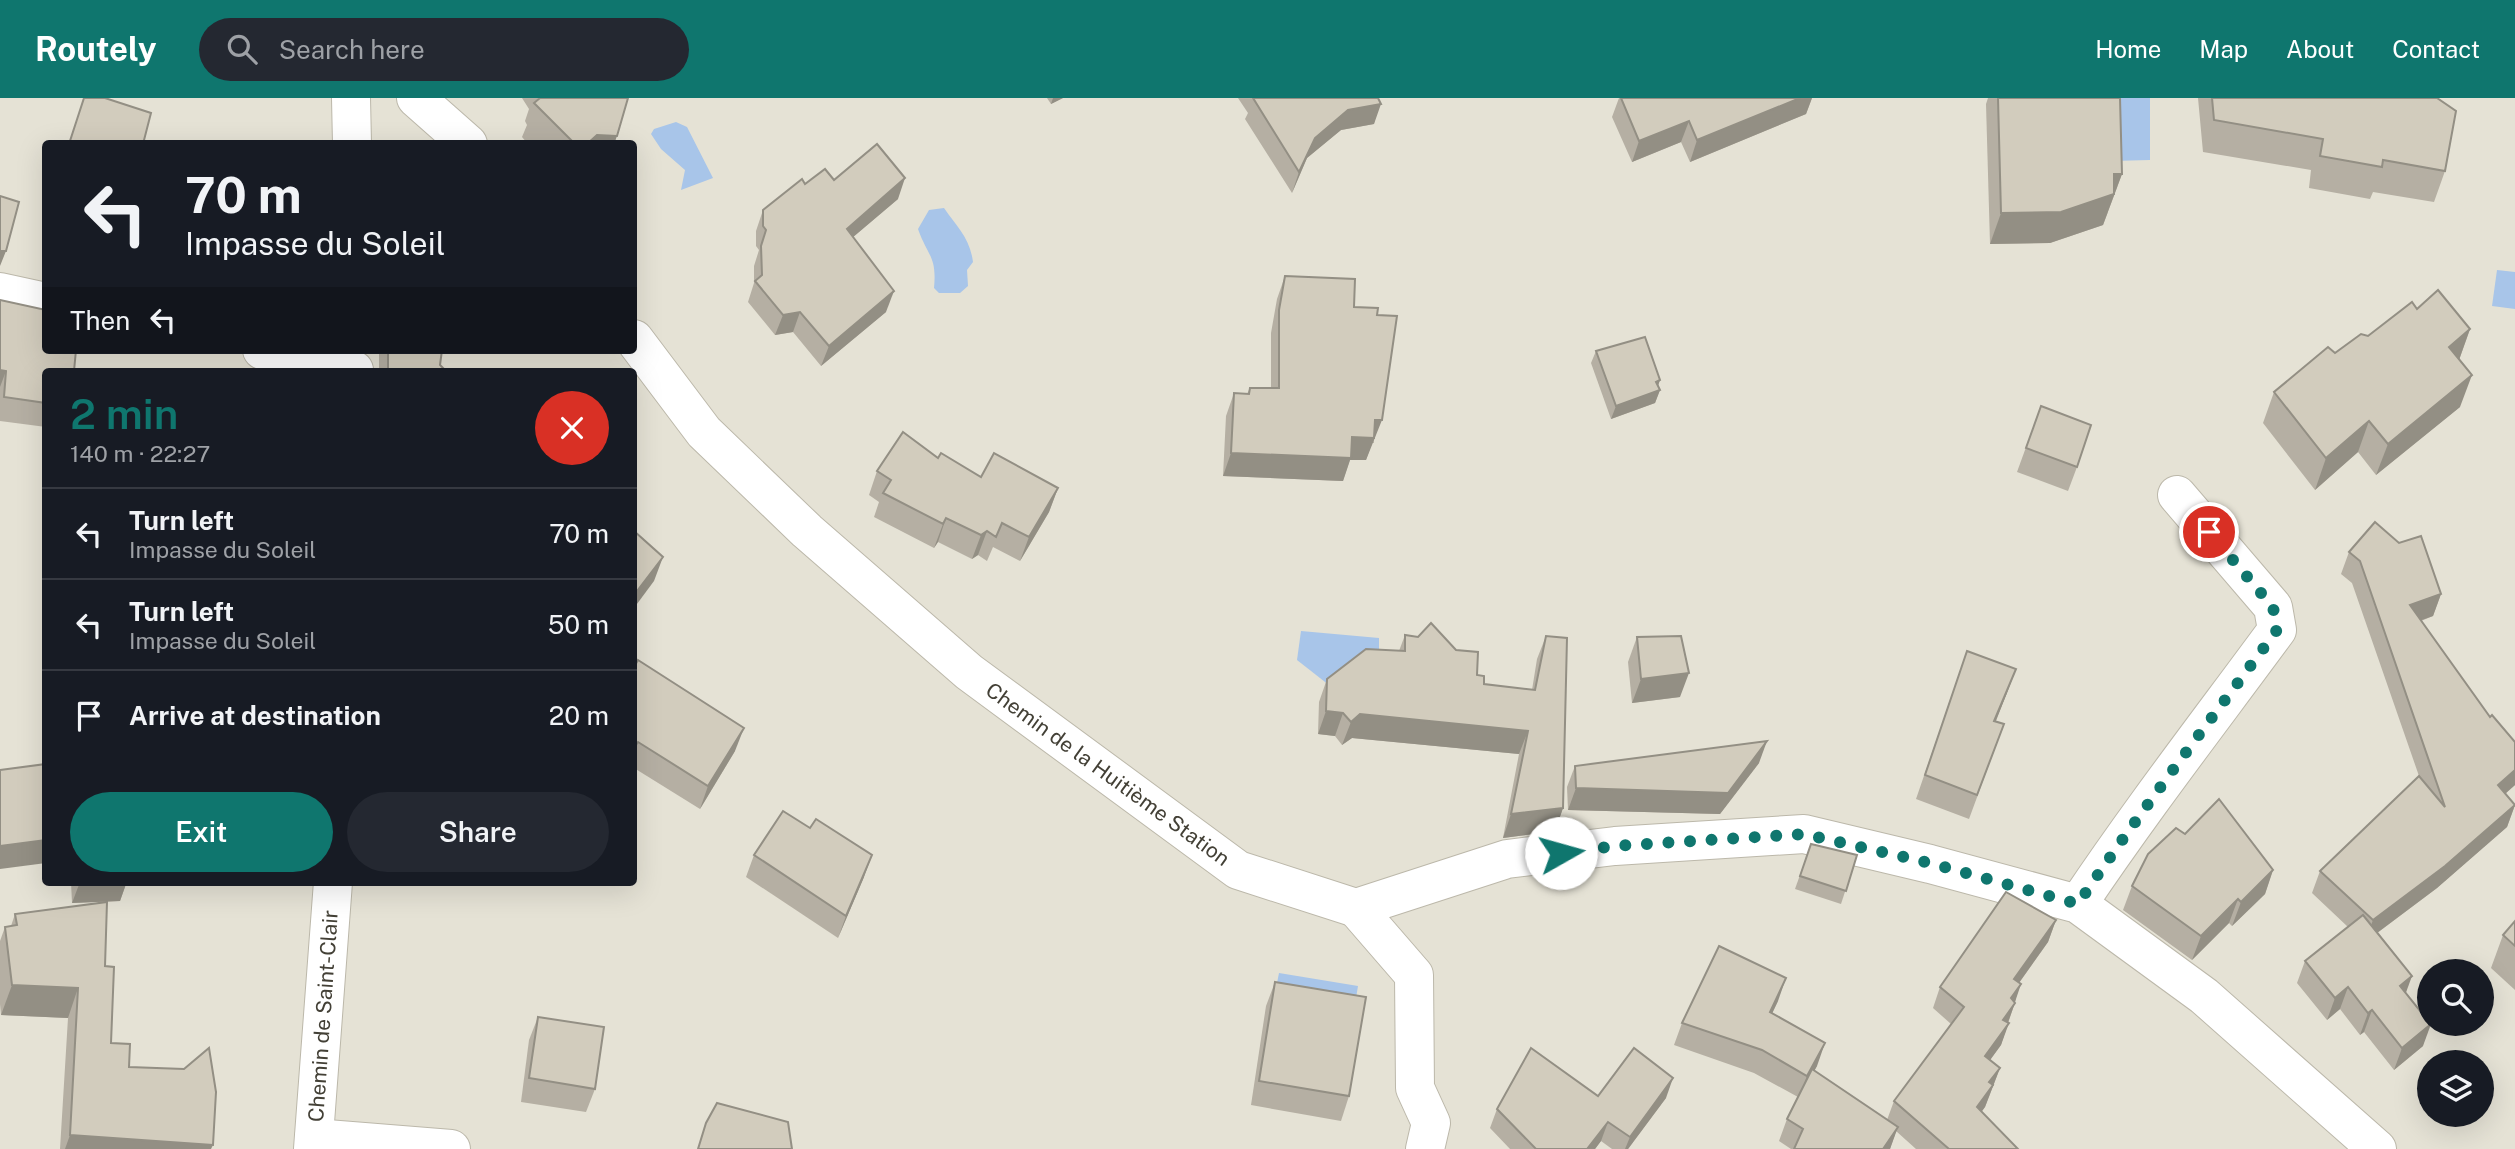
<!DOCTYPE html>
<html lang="en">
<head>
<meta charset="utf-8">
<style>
	:root { --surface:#171b24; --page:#242831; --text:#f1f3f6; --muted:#9ea1a6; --line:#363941; --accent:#0f766e }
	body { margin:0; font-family:"Public Sans",sans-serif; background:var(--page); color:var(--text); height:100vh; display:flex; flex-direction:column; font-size:26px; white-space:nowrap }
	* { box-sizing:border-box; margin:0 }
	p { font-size:23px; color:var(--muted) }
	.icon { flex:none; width:38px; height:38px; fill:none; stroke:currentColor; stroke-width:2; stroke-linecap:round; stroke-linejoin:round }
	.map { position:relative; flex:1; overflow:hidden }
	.side { position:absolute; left:42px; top:270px; width:595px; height:518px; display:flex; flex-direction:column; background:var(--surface); border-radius:7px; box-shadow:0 7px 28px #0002 }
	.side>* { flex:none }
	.guide { position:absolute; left:42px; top:42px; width:595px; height:214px; border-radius:7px; box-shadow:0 7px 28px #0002; background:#171b24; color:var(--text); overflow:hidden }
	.fabs { position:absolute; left:2417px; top:861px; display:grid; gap:14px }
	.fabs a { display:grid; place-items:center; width:77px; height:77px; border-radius:50%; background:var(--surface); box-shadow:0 7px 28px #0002; font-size:35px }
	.pin { position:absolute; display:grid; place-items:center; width:60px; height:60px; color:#fff; margin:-30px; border:4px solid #fff; border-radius:50%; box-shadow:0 2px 7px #0007 }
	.me { position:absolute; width:77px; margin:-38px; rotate:83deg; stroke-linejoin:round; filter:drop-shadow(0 0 5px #0008) }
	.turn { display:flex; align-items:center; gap:24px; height:147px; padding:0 28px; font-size:32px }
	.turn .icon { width:91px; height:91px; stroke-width:2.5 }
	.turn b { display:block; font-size:49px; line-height:60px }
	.then { display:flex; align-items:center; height:66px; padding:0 28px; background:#0003; gap:14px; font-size:26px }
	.round { display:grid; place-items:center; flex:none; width:74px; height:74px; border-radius:37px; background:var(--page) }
	.overview { display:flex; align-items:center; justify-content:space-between; height:119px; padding:0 28px }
	h1 { font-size:42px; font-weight:600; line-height:52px; color:var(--accent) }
	.cta { display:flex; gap:14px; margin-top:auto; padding:14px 28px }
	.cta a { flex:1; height:80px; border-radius:42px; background:var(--accent); color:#fff; font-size:28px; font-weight:600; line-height:80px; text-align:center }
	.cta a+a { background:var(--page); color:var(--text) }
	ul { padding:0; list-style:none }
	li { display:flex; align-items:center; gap:21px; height:91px; padding:0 28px; border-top:2px solid var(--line) }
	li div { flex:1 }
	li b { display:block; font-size:26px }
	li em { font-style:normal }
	header { display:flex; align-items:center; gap:42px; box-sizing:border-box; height:98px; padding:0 35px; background:var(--accent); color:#fff }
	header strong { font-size:33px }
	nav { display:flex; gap:38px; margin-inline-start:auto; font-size:24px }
	.search { width:490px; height:63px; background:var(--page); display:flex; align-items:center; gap:18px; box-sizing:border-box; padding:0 24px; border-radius:38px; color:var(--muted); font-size:26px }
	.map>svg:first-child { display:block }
	.residential { fill:#e5e2d5; fill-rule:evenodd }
	.water { fill:#a8c5e9 }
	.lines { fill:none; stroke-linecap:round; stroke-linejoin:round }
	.minor-casing { stroke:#bcb8aa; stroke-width:40 }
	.minor { stroke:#fff; stroke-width:38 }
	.wall { fill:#b5afa3 }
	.shaded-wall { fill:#938f84 }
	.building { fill:#d2ccbd; stroke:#938f84; stroke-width:2 }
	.route { stroke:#0f766e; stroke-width:12; stroke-dasharray:0 21.6 }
	.labels { text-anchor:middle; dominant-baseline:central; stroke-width:5; stroke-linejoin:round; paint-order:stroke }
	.street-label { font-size:21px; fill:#434036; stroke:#fff }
</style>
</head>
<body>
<header>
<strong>Routely</strong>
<div class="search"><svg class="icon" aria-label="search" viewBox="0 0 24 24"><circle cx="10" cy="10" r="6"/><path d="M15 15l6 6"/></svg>Search here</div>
<nav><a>Home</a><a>Map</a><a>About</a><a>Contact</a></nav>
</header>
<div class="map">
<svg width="2515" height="1051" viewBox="0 0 2515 1051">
	<rect width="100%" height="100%" fill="#f1efe6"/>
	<path class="residential" d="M0,0H2515V1051H0ZM46,46H634V252H46ZM46,273H634V784H46ZM2429,873H2482V926H2429ZM2429,964H2482V1017H2429Z"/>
	<g class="water">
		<polygon points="2112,0 2150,0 2150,62 2112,63"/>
		<polygon points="676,24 687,29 713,80 681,92 685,72 661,51 651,36 654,31"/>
		<path d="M944,110C957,129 970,140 973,164L967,172L968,188L960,195H939L934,190C937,158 928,159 918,131L929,112Z"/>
		<polygon points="2497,172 2515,174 2515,211 2492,208"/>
		<polygon points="1301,533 1379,540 1379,560 1334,591 1297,562"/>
		<polygon points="1279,875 1358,888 1354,912 1274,900"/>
	</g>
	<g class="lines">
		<defs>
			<g id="minor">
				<polyline points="351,0 352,46"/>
				<polyline points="416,0 468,46"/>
				<polyline points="0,194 46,204"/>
				<polyline points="634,241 704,334 807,433 969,574 1238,772 1356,810 1507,761 1615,748 1804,736 1930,766 2078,806 2204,898 2377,1051"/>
				<polyline points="262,252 354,272"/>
				<path d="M2078,806C2141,712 2210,623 2277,532L2273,509L2177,397"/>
				<polyline points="1356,810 1414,877 1415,990 1431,1025 1425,1051"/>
				<polyline points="314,1040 451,1051"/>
				<polyline points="313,1051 333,784"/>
			</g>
		</defs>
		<use href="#minor" class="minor-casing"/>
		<use href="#minor" class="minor"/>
	</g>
	<g class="wall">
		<polygon points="522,0 628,0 614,46 528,46 522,39 527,27 525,23 529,11"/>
		<polygon points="1047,0 1063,0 1051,6"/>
		<polygon points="1238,0 1378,0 1374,26 1341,32 1307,60 1292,95 1245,21 1248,15"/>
		<polygon points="1619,0 1812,0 1806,16 1690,64 1681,44 1632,64 1612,19"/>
		<polygon points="1988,0 2120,0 2122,76 2103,127 2050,145 1990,146 1986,6"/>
		<polygon points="2198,0 2437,0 2445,73 2434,104 2373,94 2370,101 2309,90 2311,72 2203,54"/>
		<polygon points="834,82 898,101 853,139 886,214 821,268 793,234 775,237 748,204 754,185 754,168 759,152 756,148 756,133 763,112 805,86"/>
		<polygon points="1285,178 1354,209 1374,345 1372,345 1366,362 1350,362 1343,383 1223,378 1226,318 1234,295 1247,296 1250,290 1271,290 1271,235 1277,201"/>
		<polygon points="0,202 46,273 46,329 0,323"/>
		<polygon points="2417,211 2470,231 2459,262 2460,309 2376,377 2358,354 2315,392 2263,325 2274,294 2335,255"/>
		<polygon points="379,252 442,252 440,267 446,273 379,273"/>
		<polygon points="1596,253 1658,289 1660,292 1655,305 1611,321 1591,265"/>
		<polygon points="2041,308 2077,369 2068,393 2017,374"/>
		<polygon points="938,360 981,379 1058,390 1049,414 1020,463 993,449 987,463 978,457 972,461 938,444 934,450 874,419 879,404 869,397 877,373"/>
		<polygon points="2349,454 2441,496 2433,518 2421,523 2515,687 2505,696 2515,707 2507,729 2437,790 2377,835 2406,895 2423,948 2394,972 2364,934 2360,937 2340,911 2327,922 2297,885 2305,863 2348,829 2312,795 2320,773 2419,678 2352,485 2341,476"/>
		<polygon points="1405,537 1477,577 1484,586 1532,592 1537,561 1546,538 1563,710 1555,733 1503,740 1519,656 1352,640 1342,647 1335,638 1318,636 1319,604 1327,581 1399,553"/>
		<polygon points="1637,539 1680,599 1632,605 1628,564"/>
		<polygon points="1967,553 2016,571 1996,623 2004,626 1969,721 1916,701"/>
		<polygon points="634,569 735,653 700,711 634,670"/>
		<polygon points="1759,665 1720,716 1568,712 1567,689 1575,668"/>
		<polygon points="1811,746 1857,757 1841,806 1795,791"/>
		<polygon points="754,757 864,779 838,840 746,779"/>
		<polygon points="2273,772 2265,796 2232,828 2229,825 2192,862 2123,812 2132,788"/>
		<polygon points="71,784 161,784 126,786 120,803 72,805"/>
		<polygon points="15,816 105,868 111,945 129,969 211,1051 60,1051 68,920 1,917 0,906 0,843 5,829 11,828"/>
		<polygon points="2056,822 2048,844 2019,885 2015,904 2001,947 1990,962 2000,970 1985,1009 1981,1014 2018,1051 1916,1051 1896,1033 1890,1051 1791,1051 1779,1043 1787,1021 1798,999 1754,975 1674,947 1682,925 1778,903 1772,915 1817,968 1814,973 1887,1022 1894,1003 1951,926 1933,910 1940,889"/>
		<polygon points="2515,823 2515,892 2491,870 2503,837"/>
		<polygon points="1275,884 1349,998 1341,1023 1251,1007 1266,908"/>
		<polygon points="538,919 595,991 586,1014 521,1004 529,942"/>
		<polygon points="1598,998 1666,1000 1628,1051 1612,1051 1601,1043 1595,1051 1510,1051 1490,1030 1497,1011"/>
	</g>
	<g class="shaded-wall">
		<polygon points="1053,0 1063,0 1051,6"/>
		<polygon points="1800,0 1812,0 1806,16 1690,64 1697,42"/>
		<polygon points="1381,6 1374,26 1341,32 1307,60 1292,95 1299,74 1315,40 1348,12"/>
		<polygon points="1689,23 1681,44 1632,64 1639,43"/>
		<polygon points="597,37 617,38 614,46 587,46"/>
		<polygon points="2114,76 2122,76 2103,127 2050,145 1990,146 2001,115"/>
		<polygon points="905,80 898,101 839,151 847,131"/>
		<polygon points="0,153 6,153 0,168"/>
		<polygon points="894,193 886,214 821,268 829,248"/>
		<polygon points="800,214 793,234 775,237 783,217"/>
		<polygon points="2470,231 2459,262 2449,249"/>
		<polygon points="0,272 6,273 0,289"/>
		<polygon points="2472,277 2460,309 2376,377 2388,346"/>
		<polygon points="1660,282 1656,294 1660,292 1655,305 1611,321 1616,308 1656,284"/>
		<polygon points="1375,322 1382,322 1366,362 1350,362 1343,383 1223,378 1231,355 1352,339"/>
		<polygon points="2369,323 2358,354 2315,392 2326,360"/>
		<polygon points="1058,390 1049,414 1020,463 1029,439"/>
		<polygon points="946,420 938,444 934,450 943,426"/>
		<polygon points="987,433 978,457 972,461 981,437"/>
		<polygon points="663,459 654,483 634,510 634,497"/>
		<polygon points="2441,496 2433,518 2402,529 2410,507"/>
		<polygon points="2016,571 2007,595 1986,647 1994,623"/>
		<polygon points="1689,575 1680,599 1632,605 1641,581"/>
		<polygon points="1326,613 1343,615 1335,638 1318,636"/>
		<polygon points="1360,616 1528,633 1519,656 1352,640 1342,647 1351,624"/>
		<polygon points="744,630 735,653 700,711 708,688"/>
		<polygon points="1767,643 1759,665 1720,716 1568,712 1576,690"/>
		<polygon points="2515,672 2515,687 2490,709 2498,687"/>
		<polygon points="2515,707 2507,729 2437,790 2365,844 2373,822"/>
		<polygon points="1563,710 1555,733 1503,740 1511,716"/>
		<polygon points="46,742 46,765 0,771 0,748"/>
		<polygon points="872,757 864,779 838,840 846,818"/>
		<polygon points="2273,772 2265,796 2232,828 2241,804"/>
		<polygon points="80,784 161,784 126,786 120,803 72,805"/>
		<polygon points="267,784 311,784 311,785 266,787"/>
		<polygon points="2238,801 2229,825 2192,862 2201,838"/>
		<polygon points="2056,822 2048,844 2006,903 2014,881"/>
		<polygon points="2412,878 2404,900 2400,888"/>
		<polygon points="1786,880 1778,903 1762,937 1770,914"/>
		<polygon points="2021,886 2014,907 2015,905 2007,927 2003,922 2011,900"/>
		<polygon points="12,887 78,890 68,920 1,917"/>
		<polygon points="2348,889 2340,911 2327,922 2335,900"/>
		<polygon points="2372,912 2364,934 2360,937 2368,915"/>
		<polygon points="2009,925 2001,947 1977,980 1985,958"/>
		<polygon points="2431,926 2423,948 2394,972 2402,950"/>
		<polygon points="1825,945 1817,968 1799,1000 1807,978"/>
		<polygon points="2000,970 1985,1009 1969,1031 1977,1009 1989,984"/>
		<polygon points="1673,980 1666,1000 1628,1051 1625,1051 1630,1039"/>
		<polygon points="1608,1024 1601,1043 1595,1051 1587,1051"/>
		<polygon points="1898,1029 1890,1051 1883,1051"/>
		<polygon points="70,1037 213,1047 211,1051 65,1051"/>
	</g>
	<g class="building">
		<polygon points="84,0 105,0 151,15 143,46 69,46"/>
		<polygon points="540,0 628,0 617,38 597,37 587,46 575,46 534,5"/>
		<polygon points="1253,0 1378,0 1381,6 1348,12 1315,40 1299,74"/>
		<polygon points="1621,0 1800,0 1697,42 1689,23 1639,43"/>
		<polygon points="1998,0 2120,0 2122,76 2114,76 2114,96 2061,114 2001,115"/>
		<polygon points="2212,0 2437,0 2456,13 2445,73 2383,62 2382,69 2320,58 2323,41 2214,22"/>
		<polygon points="877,46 905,80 847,131 894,193 829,248 800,214 783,217 755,183 762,177 761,148 766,132 763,128 763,112 802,81 805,86 825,71 834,82"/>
		<polygon points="0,98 19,104 6,153 0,153"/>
		<polygon points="1285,178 1355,181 1354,209 1378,210 1377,217 1397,218 1382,322 1375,322 1374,340 1352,339 1351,360 1231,355 1234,295 1249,296 1250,290 1279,290 1279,212"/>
		<polygon points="2438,192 2470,231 2449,249 2472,277 2388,346 2369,323 2326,360 2274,294 2328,249 2335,255 2361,236 2368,238 2412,204 2417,211"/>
		<polygon points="0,202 46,212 46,252 76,252 74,273 46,273 46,305 4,299 6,273 0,272"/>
		<polygon points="1645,239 1660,282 1656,284 1660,292 1616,308 1596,253"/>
		<polygon points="388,252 442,252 440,267 446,273 388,273"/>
		<polygon points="2041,308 2091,327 2077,369 2026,350"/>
		<polygon points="903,334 938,360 941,355 981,379 994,355 1058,390 1029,439 1002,425 996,439 987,433 981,437 946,420 943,426 883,395 891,382 877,373"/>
		<polygon points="2375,424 2399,445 2421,438 2441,496 2410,507 2490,619 2492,617 2515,644 2515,672 2498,687 2515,707 2445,768 2373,822 2320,773 2419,678 2445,709 2360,463 2349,454"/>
		<polygon points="634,433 663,459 634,497"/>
		<polygon points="1431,525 1456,552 1478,554 1477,577 1484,578 1484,586 1535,592 1546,538 1567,540 1563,710 1511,716 1528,633 1360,616 1351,624 1343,615 1326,613 1327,581 1366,551 1405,553 1405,537 1418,539"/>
		<polygon points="1681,538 1689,575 1641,581 1637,539"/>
		<polygon points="1967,553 2016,571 1994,623 2004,626 1977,697 1925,677"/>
		<polygon points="638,562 744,630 708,688 638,644 634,650 634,569"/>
		<polygon points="1767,643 1728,695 1576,690 1575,668"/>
		<polygon points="46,666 46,742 0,748 0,672"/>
		<polygon points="2219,701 2273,772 2241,804 2238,801 2201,838 2132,788 2148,756 2176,730 2185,736"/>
		<polygon points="783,713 810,730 816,721 872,757 846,818 754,757"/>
		<polygon points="1811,746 1857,757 1846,793 1800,778"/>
		<polygon points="2006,794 2056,822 2014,881 2021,886 2011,900 2015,905 2003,922 2009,925 1985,958 2000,970 1989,984 1993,987 1977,1009 2018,1051 1949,1051 1894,1003 1964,909 1940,889"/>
		<polygon points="107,804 105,868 114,869 111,945 130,946 129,969 184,971 209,950 216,994 213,1047 70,1037 78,890 12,887 5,829 17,827 15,816"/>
		<polygon points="2363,817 2412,878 2400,888 2429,924 2429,926 2431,926 2402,950 2372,912 2368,915 2348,889 2335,900 2305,863"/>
		<polygon points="2515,823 2515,848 2503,837"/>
		<polygon points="1719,848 1786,880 1770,914 1825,945 1807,978 1762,952 1682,925"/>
		<polygon points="1275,884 1366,899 1349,998 1259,983"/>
		<polygon points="538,919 604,929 595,991 529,980"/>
		<polygon points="1531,950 1598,998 1634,950 1673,980 1630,1039 1608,1024 1587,1051 1536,1051 1497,1011"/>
		<polygon points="1812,971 1898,1029 1883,1051 1794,1051 1803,1031 1787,1021"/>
		<polygon points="717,1005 788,1024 792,1051 698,1051 706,1025"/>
	</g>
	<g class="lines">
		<path class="route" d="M1561,755L1615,748L1804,736L1930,765L2078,806C2141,712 2210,623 2277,532L2273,509L2209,434"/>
	</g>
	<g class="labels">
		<g class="street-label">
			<text transform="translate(1108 676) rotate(36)">Chemin de la Huitième Station</text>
			<text transform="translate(323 918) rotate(-86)">Chemin de Saint-Clair</text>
		</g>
	</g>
</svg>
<div class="fabs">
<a><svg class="icon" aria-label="search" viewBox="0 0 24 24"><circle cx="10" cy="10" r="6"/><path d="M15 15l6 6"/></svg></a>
<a><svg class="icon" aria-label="layers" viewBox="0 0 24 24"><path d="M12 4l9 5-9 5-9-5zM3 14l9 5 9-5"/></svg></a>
</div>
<div class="pin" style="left:2209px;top:434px;background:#d93025"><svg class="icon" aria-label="arrive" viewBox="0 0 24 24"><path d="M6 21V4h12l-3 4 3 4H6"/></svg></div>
<svg class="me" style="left:1561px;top:755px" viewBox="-20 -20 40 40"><circle r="19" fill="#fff"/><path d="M0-13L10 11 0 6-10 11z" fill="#0f766e"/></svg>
<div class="guide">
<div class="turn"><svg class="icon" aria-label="left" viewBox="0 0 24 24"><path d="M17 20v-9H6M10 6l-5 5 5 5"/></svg><div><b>70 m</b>Impasse du Soleil</div></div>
<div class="then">Then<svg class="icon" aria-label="left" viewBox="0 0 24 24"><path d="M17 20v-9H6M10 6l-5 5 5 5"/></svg></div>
</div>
<section class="side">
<div class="overview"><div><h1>2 min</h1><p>140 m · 22:27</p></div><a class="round" style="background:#d93025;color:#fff"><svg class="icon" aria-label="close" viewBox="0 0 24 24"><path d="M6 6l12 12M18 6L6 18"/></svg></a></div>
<ul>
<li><svg class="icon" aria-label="left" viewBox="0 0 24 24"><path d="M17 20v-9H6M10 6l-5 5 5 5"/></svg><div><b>Turn left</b><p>Impasse du Soleil</p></div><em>70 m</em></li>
<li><svg class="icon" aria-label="left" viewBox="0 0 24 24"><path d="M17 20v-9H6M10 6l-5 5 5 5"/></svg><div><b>Turn left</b><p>Impasse du Soleil</p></div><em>50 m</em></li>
<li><svg class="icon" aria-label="arrive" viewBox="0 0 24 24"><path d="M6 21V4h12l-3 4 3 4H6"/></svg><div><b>Arrive at destination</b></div><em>20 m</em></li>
</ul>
<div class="cta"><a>Exit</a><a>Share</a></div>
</section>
</div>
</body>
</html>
